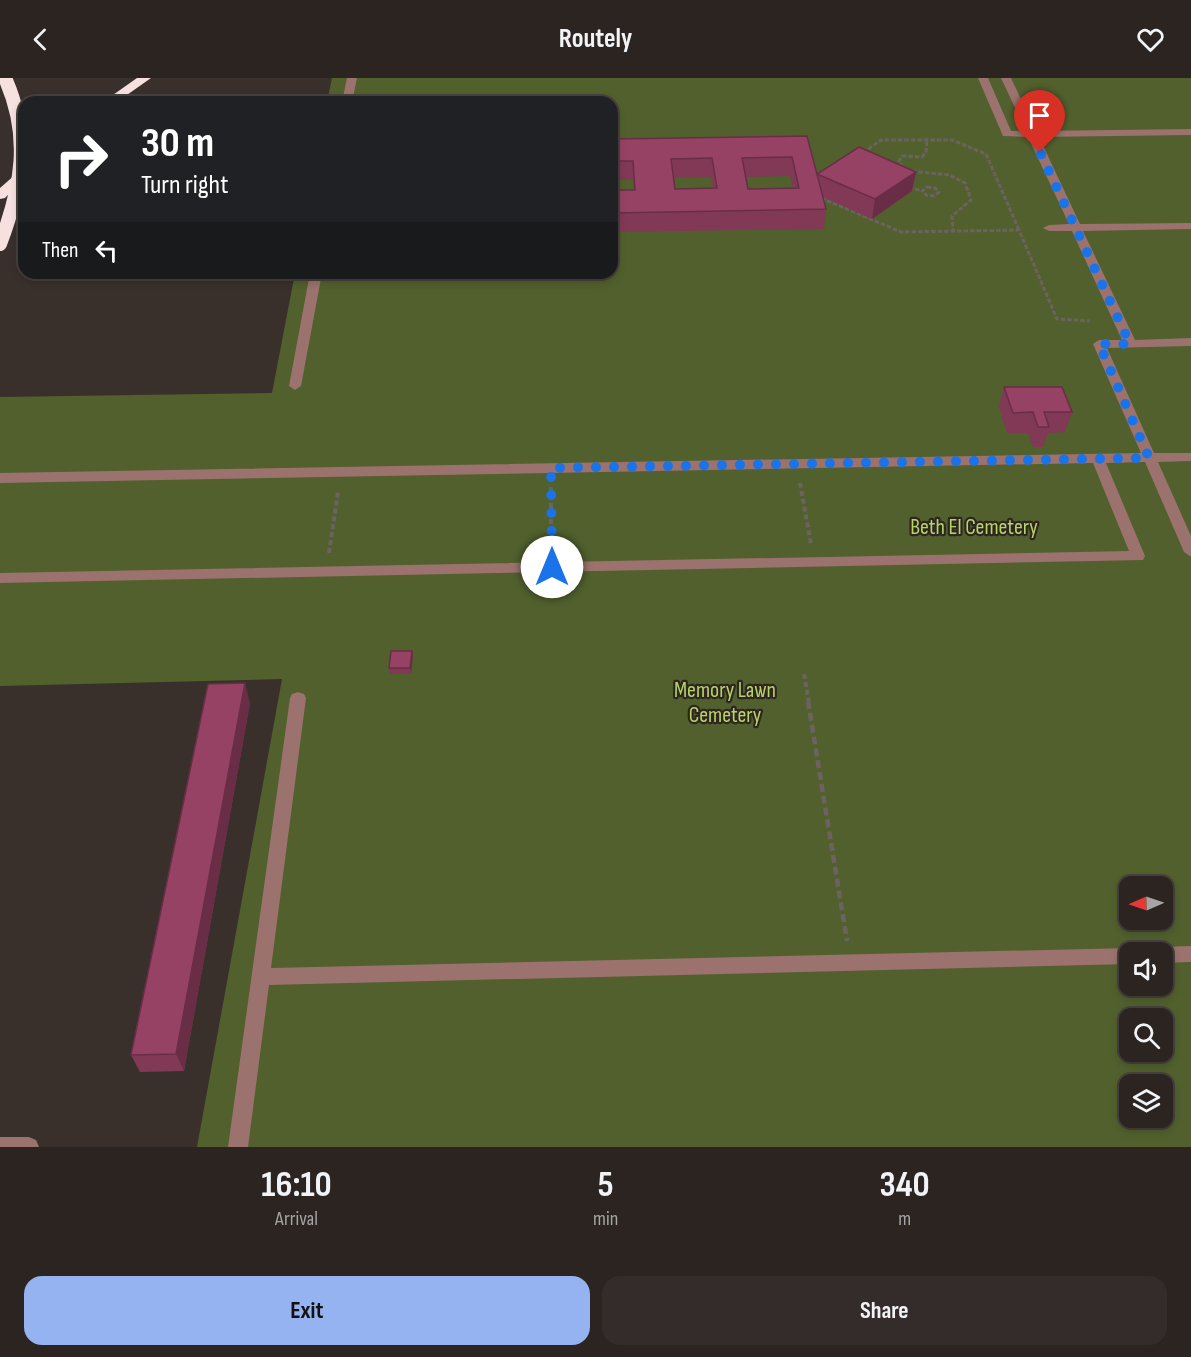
<!DOCTYPE html>
<html lang="en">
<head>
<meta charset="utf-8">
<style>
	:root { --surface:#2b2421; --page:#332c2a; --text:#f1f3f6; --muted:#a6a4a5; --line:#47413f; --accent:#95b2f1 }
	body { margin:0; font-family:"Sofia Sans Condensed",sans-serif; background:var(--page); color:var(--text); height:100vh; display:flex; flex-direction:column; font-size:22px; white-space:nowrap }
	* { box-sizing:border-box; margin:0 }
	p { font-size:20px; color:var(--muted) }
	.icon { flex:none; width:33px; height:33px; fill:none; stroke:currentColor; stroke-width:2; stroke-linecap:round; stroke-linejoin:round }
	.map { position:relative; height:1069px; overflow:hidden }
	.panel { display:flex; flex-direction:column; background:var(--surface); flex:1 }
	.panel>* { flex:none }
	.hud { position:absolute; left:18px; top:18px; width:600px; height:183px; border-radius:18px; box-shadow:0 3px 9px #0003,0 0 0 2px var(--line); background:#202124; color:#fff; overflow:hidden }
	.needle { width:39px; rotate:268deg }
	.tools { position:absolute; left:1119px; top:798px; display:grid; gap:12px }
	.tools a { display:grid; place-items:center; width:54px; height:54px; border-radius:12px; background:var(--surface); box-shadow:0 3px 9px #0003,0 0 0 2px var(--line); font-size:30px }
	.pin { position:absolute; display:grid; place-items:center; width:51px; height:51px; color:#fff; margin:-62px -26px; border-radius:50% 50% 50% 0; rotate:-45deg; box-shadow:0 0 6px #0007 }
	.pin .icon { rotate:45deg }
	.me { position:absolute; width:66px; margin:-33px; rotate:0deg; stroke-linejoin:round; filter:drop-shadow(0 0 4px #0008) }
	.turn { display:flex; align-items:center; gap:21px; height:126px; padding:0 24px; font-size:27px }
	.turn .icon { width:78px; height:78px; stroke-width:2.5 }
	.turn b { display:block; font-size:42px; line-height:51px }
	.then { display:flex; align-items:center; height:57px; padding:0 24px; background:#0003; gap:12px; font-size:22px }
	.eta { display:flex; justify-content:space-evenly; align-items:center; height:102px; text-align:center }
	.eta b { font-size:36px; font-weight:700; line-height:42px }
	.primary-button { display:flex; gap:12px; margin-top:auto; padding:12px 24px }
	.primary-button a { flex:1; height:69px; border-radius:18px; background:var(--accent); color:#111; font-size:24px; font-weight:700; line-height:69px; text-align:center }
	.primary-button a+a { background:var(--page); color:var(--text) }
	header { display:flex; justify-content:space-between; align-items:center; height:78px; padding:0 24px; background:var(--surface); font-size:27px; font-weight:700 }
	.map>svg:first-child { display:block }
	.green { fill:#51602d; fill-rule:evenodd }
	.lines { fill:none; stroke-linecap:round; stroke-linejoin:round }
	.path-far2 { stroke:#6c6360; stroke-width:3; stroke-dasharray:4.5 2; stroke-linecap:butt }
	.path-far1 { stroke:#6c6360; stroke-width:4; stroke-dasharray:5 3; stroke-linecap:butt }
	.path { stroke:#6c6360; stroke-width:4.5; stroke-dasharray:8 4; stroke-linecap:butt }
	.minor { fill:#9b726e; fill-rule:evenodd }
	.highway { fill:#f6e1df; fill-rule:evenodd }
	.highway-bridge { stroke:#f6e1df; stroke-width:14 }
	.wall { fill:#813956; fill-rule:evenodd }
	.shaded-wall { fill:#692e46 }
	.building { fill:#964264; stroke:#692e46; stroke-width:1.5; fill-rule:evenodd }
	.route { stroke:#1a73e8; stroke-width:10; stroke-dasharray:0 18 }
	.labels { text-anchor:middle; dominant-baseline:central; stroke-width:4.5; stroke-linejoin:round; paint-order:stroke }
	.park-label { font-size:22px; fill:#b6d662; stroke:#2f2623 }
</style>
</head>
<body>
<header><svg class="icon" aria-label="back" viewBox="0 0 24 24"><path d="M15 5l-7 7 7 7"/></svg>Routely<svg class="icon" aria-label="heart" viewBox="0 0 24 24"><path d="M12 20l-8-8c-3-5 5-10 8-4 3-6 11-1 8 4z"/></svg></header>
<div class="map">
<svg width="1191" height="1069" viewBox="0 0 1191 1069">
	<rect width="100%" height="100%" fill="#39302c"/>
	<path class="green" d="M332,0H1191V1069H197L282,601L0,608V319L272,315L295,195H612V24H327ZM1130,808H1162V842H1130ZM1130,874H1162V908H1130ZM1130,940H1162V974H1130ZM1130,1006H1162V1040H1130Z"/>
	<g class="lines">
		<g class="path-far2">
			<polyline points="863,75 881,62 952,62 986,76 1019,152"/>
			<polyline points="903,89 899,83 902,78 922,79 926,74 927,62"/>
			<polyline points="912,93 949,97 965,105 971,122 952,138 953,153"/>
			<polyline points="909,109 922,113"/>
			<polygon points="927,109 935,110 939,114 934,118 926,117 922,113"/>
			<polyline points="821,120 901,154 1019,152 1057,241 1090,243"/>
		</g>
		<g class="path-far1">
			<polyline points="800,405 811,466"/>
			<polyline points="551,409 551,471"/>
			<polyline points="329,475 338,414"/>
			<polyline points="804,596 809,624"/>
		</g>
		<polyline class="path" points="808,623 847,863"/>
		<g class="minor">
			<polygon points="347,0 357,0 352,24 342,24"/>
			<polygon points="978,0 988,0 1011,53 1026,53 1001,0 1011,0 1036,53 1191,51 1191,57 1039,59 1080,146 1191,145 1191,151 1083,153 1135,262 1191,260 1191,268 1107,270 1154,375 1191,375 1191,383 1158,384 1191,458 1191,479 1184,474 1145,384 1106,385 1145,478 1143,482 0,505 0,495 1129,473 1093,385 0,405 0,395 1141,375 1093,266 1099,262 1122,262 1072,153 1049,153 1043,150 1049,147 1069,146 1028,59 1003,58"/>
			<polygon points="310,195 322,195 301,308 295,312 289,308"/>
			<polygon points="298,614 304,616 306,620 271,890 1130,870 1138,874 1130,874 1130,886 269,907 248,1069 228,1069 290,620 292,616"/>
			<polygon points="1191,868 1191,884 1162,885 1162,874 1154,874 1162,869"/>
			<polygon points="0,1059 29,1059 36,1062 39,1069 0,1069"/>
		</g>
		<g class="highway">
			<polygon points="137,0 151,0 117,24 103,24"/>
			<polygon points="24,89 24,100 5,120 0,121 0,110"/>
		</g>
		<path class="highway-bridge" d="M0,166C22,108 31,58 5,0"/>
	</g>
	<g class="wall">
		<path d="M807,58L817,96L916,94L912,113L872,141L823,119L826,131L824,151L612,154V112H633V102H612V61ZM790,98L793,110L748,111L745,99ZM711,99L713,110L675,111L673,100Z"/>
		<polygon points="1004,309 1072,334 1065,354 1048,355 1043,369 1033,369 1028,355 1007,355 999,329"/>
		<polygon points="412,573 413,578 411,595 390,596 389,590"/>
		<polygon points="250,625 184,993 140,994 131,977"/>
	</g>
	<g class="shaded-wall">
		<polygon points="916,94 912,113 872,141 875,121"/>
		<polygon points="412,573 413,578 411,595 410,590"/>
		<polygon points="245,605 250,625 184,993 176,976"/>
	</g>
	<g class="building">
		<path d="M807,58L826,131L612,135V112H635L633,83H612V61ZM792,79L799,110L748,111L742,80ZM712,80L717,110L675,111L671,81Z"/>
		<polygon points="859,69 916,94 875,121 817,96"/>
		<polygon points="1004,309 1062,309 1072,334 1044,334 1049,349 1038,349 1033,334 1013,335"/>
		<polygon points="391,573 412,573 410,590 389,590"/>
		<polygon points="245,605 176,976 131,977 208,606"/>
	</g>
	<g class="lines">
		<polyline class="route" points="552,489 551,390 1149,380 1099,266 1130,266 1040,74"/>
	</g>
	<g class="labels">
		<g class="park-label">
			<text x="974" y="449">Beth El Cemetery</text>
			<text x="725" y="612">Memory Lawn<tspan x="725" dy="25">Cemetery</tspan></text>
		</g>
	</g>
</svg>
<div class="tools">
<a><svg class="needle" viewBox="-14 -14 28 28"><path d="M0-13l5 13h-10z" fill="#e53935"/><path d="M0 13l5-13h-10z" fill="#a6a4a5"/></svg></a>
<a><svg class="icon" aria-label="sound" viewBox="0 0 24 24"><path d="M4 9h4l5-4v14l-5-4H4zM17 9q2 3 0 6"/></svg></a>
<a><svg class="icon" aria-label="search" viewBox="0 0 24 24"><circle cx="10" cy="10" r="6"/><path d="M15 15l6 6"/></svg></a>
<a><svg class="icon" aria-label="layers" viewBox="0 0 24 24"><path d="M12 4l9 5-9 5-9-5zM3 14l9 5 9-5"/></svg></a>
</div>
<div class="pin" style="left:1040px;top:74px;background:#d93025"><svg class="icon" aria-label="arrive" viewBox="0 0 24 24"><path d="M6 21V4h12l-3 4 3 4H6"/></svg></div>
<svg class="me" style="left:552px;top:489px" viewBox="-20 -20 40 40"><circle r="19" fill="#fff"/><path d="M0-13L10 11 0 6-10 11z" fill="#1a73e8"/></svg>
<div class="hud">
<div class="turn"><svg class="icon" aria-label="right" viewBox="0 0 24 24"><path d="M7 20v-9h11M14 6l5 5-5 5"/></svg><div><b>30 m</b>Turn right</div></div>
<div class="then">Then<svg class="icon" aria-label="left" viewBox="0 0 24 24"><path d="M17 20v-9H6M10 6l-5 5 5 5"/></svg></div>
</div>
</div>
<section class="panel">
<div class="eta">
<div><b>16:10</b><p>Arrival</p></div>
<div><b>5</b><p>min</p></div>
<div><b>340</b><p>m</p></div>
</div>
<div class="primary-button"><a>Exit</a><a>Share</a></div>
</section>
</body>
</html>
